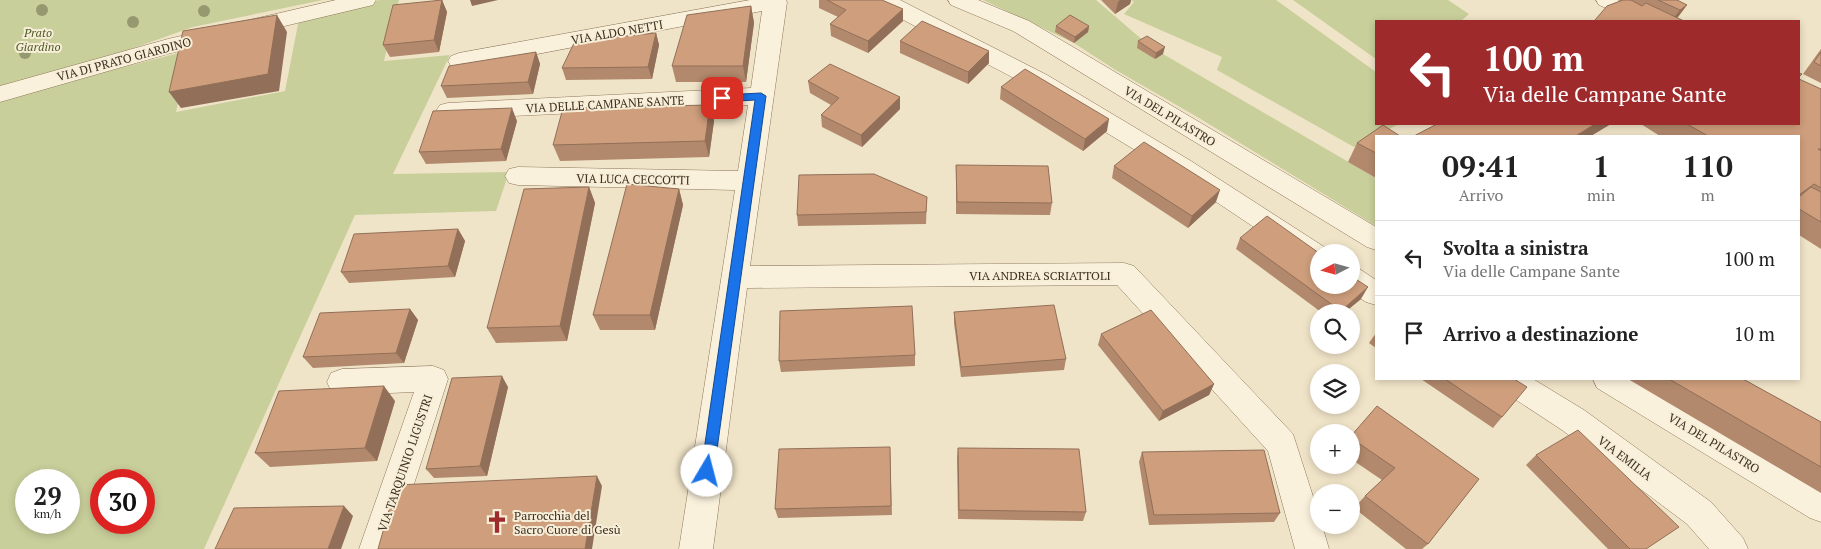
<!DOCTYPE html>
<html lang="it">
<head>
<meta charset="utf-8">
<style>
	:root { --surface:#fff; --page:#f2f2f2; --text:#222; --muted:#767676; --line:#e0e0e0 }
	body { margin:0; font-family:"PT Serif",serif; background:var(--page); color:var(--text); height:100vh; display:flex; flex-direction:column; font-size:19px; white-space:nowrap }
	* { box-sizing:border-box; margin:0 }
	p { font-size:16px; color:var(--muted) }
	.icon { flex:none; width:28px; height:28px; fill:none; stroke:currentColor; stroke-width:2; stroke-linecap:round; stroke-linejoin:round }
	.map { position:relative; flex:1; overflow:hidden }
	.sheet { position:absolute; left:1375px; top:135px; width:425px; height:245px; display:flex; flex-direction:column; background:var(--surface); border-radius:0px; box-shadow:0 2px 8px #0003 }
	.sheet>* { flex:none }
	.banner { position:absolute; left:1375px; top:20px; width:425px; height:105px; border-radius:0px; box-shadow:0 2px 8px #0003; background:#9e2a2b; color:#fff; overflow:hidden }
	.needle { width:32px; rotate:264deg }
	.buttons { position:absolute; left:1310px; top:244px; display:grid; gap:10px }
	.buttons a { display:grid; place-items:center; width:50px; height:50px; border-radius:50%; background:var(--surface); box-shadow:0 2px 8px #0003; font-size:25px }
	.speed { position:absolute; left:15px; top:469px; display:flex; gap:10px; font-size:25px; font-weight:700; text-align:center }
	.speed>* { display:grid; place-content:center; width:65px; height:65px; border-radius:50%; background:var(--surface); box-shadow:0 2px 8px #0003; line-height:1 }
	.speed small { font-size:12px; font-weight:400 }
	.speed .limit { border:8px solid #d22; background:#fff; color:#111 }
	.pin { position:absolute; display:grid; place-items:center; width:42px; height:42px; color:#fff; margin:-21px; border-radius:10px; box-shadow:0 2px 8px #0006 }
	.me { position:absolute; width:55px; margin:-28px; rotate:8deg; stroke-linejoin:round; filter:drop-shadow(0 0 4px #0008) }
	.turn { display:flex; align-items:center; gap:18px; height:105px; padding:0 25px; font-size:22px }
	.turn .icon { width:65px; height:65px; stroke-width:2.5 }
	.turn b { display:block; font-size:35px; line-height:42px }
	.eta { display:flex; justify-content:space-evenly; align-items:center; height:85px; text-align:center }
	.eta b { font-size:30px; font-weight:700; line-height:35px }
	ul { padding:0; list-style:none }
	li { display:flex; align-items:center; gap:15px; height:75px; padding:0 25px; border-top:1px solid var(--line) }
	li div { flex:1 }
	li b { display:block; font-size:19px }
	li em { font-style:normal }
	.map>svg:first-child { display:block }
	.green { fill:#c9cf9b; fill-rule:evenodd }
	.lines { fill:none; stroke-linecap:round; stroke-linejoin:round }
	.minor-casing { stroke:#8d765c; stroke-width:1 }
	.minor { fill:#faf1dc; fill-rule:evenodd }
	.tree { fill:#96986f }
	.wall { fill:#b2896c }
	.shaded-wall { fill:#916f58 }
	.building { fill:#cf9f7d; stroke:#916f58 }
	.route { fill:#1a73e8; stroke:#114b97 }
	.labels { text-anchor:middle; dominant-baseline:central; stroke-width:4; stroke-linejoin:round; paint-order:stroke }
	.park-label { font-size:12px; font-style:italic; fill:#4d5a26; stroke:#f7eed8 }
	.street-label { font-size:12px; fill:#3d2e20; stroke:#f7eed8 }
	.poi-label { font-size:12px; fill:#3d2e20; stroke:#f7eed8; text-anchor:start }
</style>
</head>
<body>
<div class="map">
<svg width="1821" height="549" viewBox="0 0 1821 549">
	<rect width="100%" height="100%" fill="#f0e4c8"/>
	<g class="green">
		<polygon points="0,0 323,0 193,27 75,69 0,90"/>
		<path d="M380,0H399L384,61L450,55L393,174L509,172L496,211L355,215L204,549H0V99L190,50L176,112L285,91L299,19ZM26,480H69V522H26ZM101,480H144V522H101Z"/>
		<polygon points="983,0 1096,0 1145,42 1155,59 1163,54 1376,178 1376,226 1199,118 1114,69 1074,43"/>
		<polygon points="1131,0 1276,0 1376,72 1376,124 1399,124 1354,147 1217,70 1222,57 1124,14 1134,2"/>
		<polygon points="1293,0 1448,0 1469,14 1461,21 1376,21 1376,59"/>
	</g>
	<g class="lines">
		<defs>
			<g id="minor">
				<polygon points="336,0 376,0 373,5 171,53 0,102 0,86 168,39"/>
				<polygon points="750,0 786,0 787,2 750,266 1124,263 1134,266 1293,434 1319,515 1319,525 1322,525 1329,549 1295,549 1268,451 1117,285 747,288 713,549 679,549 735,190 518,185 509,183 505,176 509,169 518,167 738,171 748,105 448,119 440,117 436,111 440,105 448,103 751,88 762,11 459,69 451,66 448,61 451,56 459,53"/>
				<polygon points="872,0 900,0 1047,75 1191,161 1329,250 1330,252 1319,252 1319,267 1309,264 1173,173 1031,87 875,5"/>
				<polygon points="948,0 978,0 1029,21 1376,227 1376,250 1367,247 1013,31 951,5"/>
				<polygon points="1596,0 1625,0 1661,16 1664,21 1635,21 1599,5"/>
				<polygon points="1351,267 1361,270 1376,280 1376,305 1366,302 1341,286 1351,285"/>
				<polygon points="433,366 444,370 448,379 393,549 359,549 414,392 342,395 331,391 327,382 331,373 342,369"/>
				<polygon points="1494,379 1533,379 1584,410 1711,502 1743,538 1748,549 1709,549 1687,524 1562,430 1498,388"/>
				<polygon points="1593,379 1633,379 1821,490 1821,522 1810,518 1597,388"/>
			</g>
		</defs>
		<use href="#minor" class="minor-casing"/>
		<use href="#minor" class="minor"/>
	</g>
	<g class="tree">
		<circle cx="42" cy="10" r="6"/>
		<circle cx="204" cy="11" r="6"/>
		<circle cx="133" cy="22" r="6"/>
		<circle cx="25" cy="53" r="6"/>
	</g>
	<g class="wall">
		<polygon points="442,0 447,12 439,52 390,57 383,45"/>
		<polygon points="819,0 827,0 903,9 903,21 868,53 831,36 830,24 838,17 819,8"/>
		<polygon points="1101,0 1131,0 1130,4 1115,14"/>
		<polygon points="1617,0 1679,0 1678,1 1687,5 1677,18 1684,21 1595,21 1607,6 1620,1"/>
		<polygon points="751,6 754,23 746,82 676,82 672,66"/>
		<polygon points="1056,26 1089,26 1088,32 1074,43 1055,32"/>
		<polygon points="656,33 659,45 652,79 566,80 562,68"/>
		<polygon points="900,41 989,63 968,84 900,53"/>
		<polygon points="1138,41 1163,54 1155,59 1137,48"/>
		<polygon points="1821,49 1821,83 1803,74"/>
		<polygon points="536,52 540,64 533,94 447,98 441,86"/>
		<polygon points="808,81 900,109 862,147 822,127 821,115 831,105 810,93"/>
		<polygon points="1001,87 1107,131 1083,151 1000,99"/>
		<polygon points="1821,89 1821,249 1799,235 1799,136 1660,136 1641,124 1799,124"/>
		<polygon points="710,105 714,121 709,157 560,161 553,145"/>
		<polygon points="517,121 506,161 426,164 419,152"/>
		<polygon points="1376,136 1376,178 1348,162 1357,143"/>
		<polygon points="956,165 1052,203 1050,215 956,214"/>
		<polygon points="1114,166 1216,202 1188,228 1112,178"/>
		<polygon points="589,187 595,203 567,341 496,343 487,328"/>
		<polygon points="679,189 683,205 655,330 600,330 593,315"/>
		<polygon points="927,197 926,224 798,226 797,215"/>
		<polygon points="458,229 465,241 455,277 349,283 341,272"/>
		<polygon points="1240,238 1361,299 1345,312 1321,312 1236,249"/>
		<polygon points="410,309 418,320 404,363 313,368 303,357"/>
		<polygon points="954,312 1066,359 1064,370 961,377 954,323"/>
		<polygon points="1376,333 1376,348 1369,343"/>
		<polygon points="1101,334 1214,384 1209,395 1159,421 1098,345"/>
		<polygon points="915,355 915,366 781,372 779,361"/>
		<polygon points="1421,379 1514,379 1502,417 1493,428"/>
		<polygon points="1628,379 1743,379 1821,422 1821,493"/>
		<polygon points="508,387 487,476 434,478 426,469"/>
		<polygon points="395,401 377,461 270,467 255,453"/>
		<polygon points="1351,436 1479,479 1428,544 1422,549 1406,549 1354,508 1365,496 1382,480 1351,459"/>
		<polygon points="890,447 892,515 778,518 775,509"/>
		<polygon points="958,448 1086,512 1083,521 958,519 957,458"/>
		<polygon points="1142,452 1280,513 1274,522 1149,525 1139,462"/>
		<polygon points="1536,455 1646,549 1608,549 1526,465"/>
	</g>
	<g class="shaded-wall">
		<polygon points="442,0 447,12 439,52 434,40"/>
		<polygon points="470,0 498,0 472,6"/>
		<polygon points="1120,0 1131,0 1130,4 1115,14 1118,2"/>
		<polygon points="1687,5 1678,17 1671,21 1680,10"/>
		<polygon points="751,6 754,23 746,82 743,66"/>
		<polygon points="903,9 903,21 868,53 868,41"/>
		<polygon points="277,15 287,32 279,91 181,108 169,92"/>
		<polygon points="1089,26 1088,32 1074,43 1075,37"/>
		<polygon points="656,33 659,45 652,79 648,67"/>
		<polygon points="1165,47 1163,54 1155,59 1156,53"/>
		<polygon points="989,51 989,63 968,84 968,72"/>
		<polygon points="536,52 540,64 533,94 528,82"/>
		<polygon points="900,97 900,109 862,147 861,135"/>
		<polygon points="710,105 714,121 709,157 705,141"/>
		<polygon points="512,108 517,121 506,161 501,149"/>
		<polygon points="1109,119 1107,131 1083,151 1085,139"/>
		<polygon points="1595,124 1611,124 1591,136 1576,136"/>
		<polygon points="589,187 595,203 567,341 560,326"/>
		<polygon points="679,189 683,205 655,330 650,315"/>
		<polygon points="1220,190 1216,202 1188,228 1192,216"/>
		<polygon points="458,229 465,241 455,277 448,266"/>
		<polygon points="1368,287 1361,299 1345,312 1340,312"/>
		<polygon points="410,309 418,320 404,363 396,353"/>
		<polygon points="502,376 508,387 487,476 480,466"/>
		<polygon points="1214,384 1209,395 1159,421 1163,411"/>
		<polygon points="384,386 395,401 377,461 365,448"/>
		<polygon points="597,476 602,486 592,549 585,549"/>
		<polygon points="344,506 353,516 341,549 328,549"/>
	</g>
	<g class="building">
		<polygon points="442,0 434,40 383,45 393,5"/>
		<polygon points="827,0 882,0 903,9 868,41 830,24 846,10"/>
		<polygon points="1623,0 1631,0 1642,6 1646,3 1684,21 1597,21 1595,20 1607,6"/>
		<polygon points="1658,0 1677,0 1687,5 1680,10"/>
		<polygon points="751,6 743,66 672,66 687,15"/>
		<polygon points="277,15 268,74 169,92 183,31"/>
		<polygon points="1070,15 1089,26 1075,37 1056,26"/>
		<polygon points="922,21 989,51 968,72 900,41"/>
		<polygon points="656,33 648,67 562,68 575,41"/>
		<polygon points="1147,36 1165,47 1156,53 1138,41"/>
		<polygon points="536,52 528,82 441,86 449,66"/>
		<polygon points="1821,52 1821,66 1814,62"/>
		<polygon points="830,64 900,97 861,135 821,115 839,98 808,81"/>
		<polygon points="1025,69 1109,119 1085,139 1001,87"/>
		<polygon points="1799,73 1802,74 1799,77"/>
		<polygon points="1799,79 1821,89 1821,149 1818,149 1821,151 1821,188 1814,184 1799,195 1799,136 1708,136 1687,124 1799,124"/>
		<polygon points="710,105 705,141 553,145 563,108"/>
		<polygon points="512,108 501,149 419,152 433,111"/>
		<polygon points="1437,124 1595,124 1577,135 1578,136 1414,136"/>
		<polygon points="1383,125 1400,136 1376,136 1376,153 1357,143"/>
		<polygon points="1144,142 1220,190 1192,216 1114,166"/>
		<polygon points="956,165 1048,166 1052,203 957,202"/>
		<polygon points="874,174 927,197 926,212 797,215 799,175"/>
		<polygon points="627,184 679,189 650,315 593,315"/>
		<polygon points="589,187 560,326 487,328 524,189"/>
		<polygon points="1811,187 1821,192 1821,222 1799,209 1799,197"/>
		<polygon points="1267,216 1319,253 1319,285 1351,285 1351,276 1368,287 1341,311 1240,238"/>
		<polygon points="458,229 448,266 341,272 354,234"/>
		<polygon points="1054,305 1066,359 961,367 954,312"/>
		<polygon points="912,306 915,355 779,361 780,311"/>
		<polygon points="410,309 396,353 303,357 320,313"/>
		<polygon points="1151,310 1214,384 1163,411 1101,334"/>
		<polygon points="502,376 480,466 426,469 452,378"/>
		<polygon points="1445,379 1514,379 1527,387 1502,417"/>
		<polygon points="1669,379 1743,379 1821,422 1821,467"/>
		<polygon points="384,386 365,448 255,453 279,391"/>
		<polygon points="1377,406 1479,479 1428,544 1365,496 1395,468 1351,438 1351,436"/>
		<polygon points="1578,430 1679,527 1646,549 1630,549 1536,455"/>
		<polygon points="890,447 891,506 775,509 779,449"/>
		<polygon points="958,448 1079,449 1086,512 959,510"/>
		<polygon points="1264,450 1280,513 1154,515 1142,452"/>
		<polygon points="597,476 585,549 378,549 396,485"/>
		<polygon points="344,506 328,549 215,549 234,508"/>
	</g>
	<polygon class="route" points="761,93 766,96 714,471 712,475 707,477 702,475 701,471 755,100 722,102 717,98 722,95"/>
	<defs>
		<symbol id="church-bare" viewBox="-9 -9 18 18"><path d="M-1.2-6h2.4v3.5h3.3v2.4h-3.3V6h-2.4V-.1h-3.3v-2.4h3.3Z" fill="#9e2a2b" stroke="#f7eed8" stroke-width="2.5" paint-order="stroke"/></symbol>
	</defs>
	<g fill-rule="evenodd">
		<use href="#church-bare" x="481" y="506" width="32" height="32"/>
	</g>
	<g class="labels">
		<g class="park-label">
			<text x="38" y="32">Prato<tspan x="38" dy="14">Giardino</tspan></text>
		</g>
		<g class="street-label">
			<text transform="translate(617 32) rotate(-10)">VIA ALDO NETTI</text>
			<text transform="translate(124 59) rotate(-15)">VIA DI PRATO GIARDINO</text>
			<text transform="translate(605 104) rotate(-3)">VIA DELLE CAMPANE SANTE</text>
			<text transform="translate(1170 116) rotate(31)">VIA DEL PILASTRO</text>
			<text transform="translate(633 179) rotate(1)">VIA LUCA CECCOTTI</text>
			<text x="1040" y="275">VIA ANDREA SCRIATTOLI</text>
			<text transform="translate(1714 443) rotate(31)">VIA DEL PILASTRO</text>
			<text transform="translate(1625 458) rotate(37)">VIA EMILIA</text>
			<text transform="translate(405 463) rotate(-71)">VIA TARQUINIO LIGUSTRI</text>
		</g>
		<g class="poi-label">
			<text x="514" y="515">Parrocchia del<tspan x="514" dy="14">Sacro Cuore di Gesù</tspan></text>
		</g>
	</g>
</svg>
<div class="buttons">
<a><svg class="needle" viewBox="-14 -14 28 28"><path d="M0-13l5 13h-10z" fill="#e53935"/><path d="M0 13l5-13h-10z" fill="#767676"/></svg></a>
<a><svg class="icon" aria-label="search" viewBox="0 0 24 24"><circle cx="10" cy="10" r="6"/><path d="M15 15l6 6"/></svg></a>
<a><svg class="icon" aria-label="layers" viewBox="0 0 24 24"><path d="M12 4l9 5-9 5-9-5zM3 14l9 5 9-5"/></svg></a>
<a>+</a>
<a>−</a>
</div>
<div class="speed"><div>29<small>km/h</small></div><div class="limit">30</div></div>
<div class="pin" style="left:722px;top:98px;background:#d93025"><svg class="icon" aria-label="arrive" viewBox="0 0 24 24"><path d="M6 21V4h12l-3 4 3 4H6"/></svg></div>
<svg class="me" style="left:707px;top:471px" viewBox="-20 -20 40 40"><circle r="19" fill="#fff"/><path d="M0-13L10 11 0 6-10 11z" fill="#1a73e8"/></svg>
<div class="banner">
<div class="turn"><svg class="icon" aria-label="left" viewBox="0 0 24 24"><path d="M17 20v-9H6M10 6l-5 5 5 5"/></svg><div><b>100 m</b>Via delle Campane Sante</div></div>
</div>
<section class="sheet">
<div class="eta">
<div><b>09:41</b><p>Arrivo</p></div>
<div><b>1</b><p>min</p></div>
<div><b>110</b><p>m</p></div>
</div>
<ul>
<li><svg class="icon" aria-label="left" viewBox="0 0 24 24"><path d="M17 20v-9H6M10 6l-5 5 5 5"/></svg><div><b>Svolta a sinistra</b><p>Via delle Campane Sante</p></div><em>100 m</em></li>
<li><svg class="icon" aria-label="arrive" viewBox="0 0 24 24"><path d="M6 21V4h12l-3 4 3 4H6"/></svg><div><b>Arrivo a destinazione</b></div><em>10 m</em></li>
</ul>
</section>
</div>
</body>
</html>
